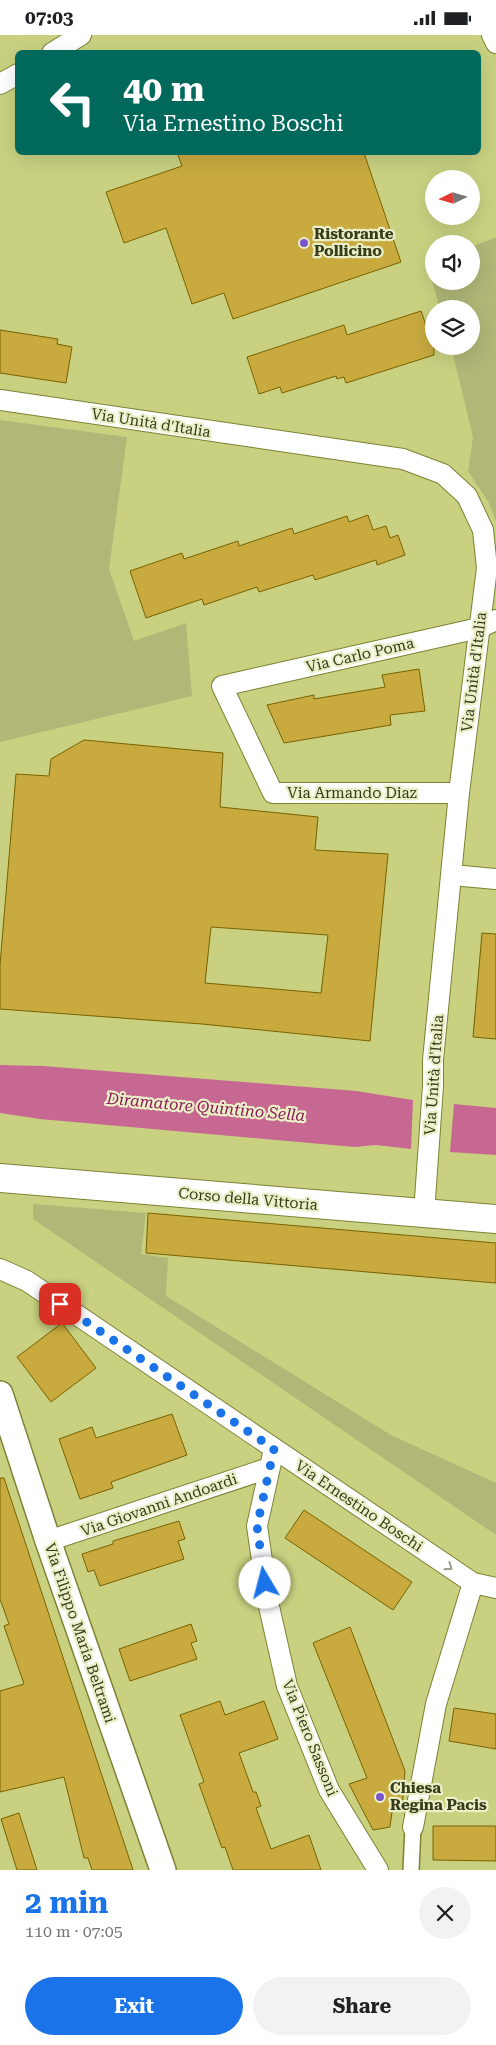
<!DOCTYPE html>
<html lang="en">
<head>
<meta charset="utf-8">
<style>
	:root { --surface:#fff; --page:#f2f2f2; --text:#202124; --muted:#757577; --accent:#1a73e8 }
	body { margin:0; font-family:"Roboto Serif",serif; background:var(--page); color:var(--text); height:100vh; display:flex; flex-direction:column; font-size:19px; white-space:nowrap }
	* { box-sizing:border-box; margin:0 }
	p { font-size:16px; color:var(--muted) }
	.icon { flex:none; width:28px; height:28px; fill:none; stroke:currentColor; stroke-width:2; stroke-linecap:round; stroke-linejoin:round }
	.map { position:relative; height:1835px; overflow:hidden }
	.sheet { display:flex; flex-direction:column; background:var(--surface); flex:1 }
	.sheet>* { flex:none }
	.hud { position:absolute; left:15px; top:15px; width:466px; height:105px; border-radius:8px; box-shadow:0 5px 20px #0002; background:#00695c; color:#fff; overflow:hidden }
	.needle { width:32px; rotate:265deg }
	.buttons { position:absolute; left:425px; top:135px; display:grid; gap:10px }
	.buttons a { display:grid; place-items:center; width:55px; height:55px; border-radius:50%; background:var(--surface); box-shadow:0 5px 20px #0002; font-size:25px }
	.pin { position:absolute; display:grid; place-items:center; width:42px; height:42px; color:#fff; margin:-21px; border-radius:10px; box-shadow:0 2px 8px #0006 }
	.me { position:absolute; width:55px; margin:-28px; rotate:352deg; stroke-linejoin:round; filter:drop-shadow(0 0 4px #0008) }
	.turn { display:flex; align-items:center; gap:18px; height:105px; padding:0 25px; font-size:22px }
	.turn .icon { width:65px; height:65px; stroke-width:2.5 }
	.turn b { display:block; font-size:35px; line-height:42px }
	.round { display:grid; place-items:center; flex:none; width:52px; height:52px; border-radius:26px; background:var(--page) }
	.overview { display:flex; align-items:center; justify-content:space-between; height:85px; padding:0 25px }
	h1 { font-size:30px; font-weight:700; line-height:38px; color:var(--accent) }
	.primary-button { display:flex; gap:10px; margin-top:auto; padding:10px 25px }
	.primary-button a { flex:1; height:58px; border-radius:30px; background:var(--accent); color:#fff; font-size:20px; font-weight:700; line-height:58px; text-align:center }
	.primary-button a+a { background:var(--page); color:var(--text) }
	.status { display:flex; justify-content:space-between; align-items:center; height:35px; padding:0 25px; background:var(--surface); direction:ltr }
	.status svg { height:14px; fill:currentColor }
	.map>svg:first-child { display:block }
	.green { fill:#b0b777 }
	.water { fill:#c66892 }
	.building { fill:#c8aa3f; stroke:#786200; fill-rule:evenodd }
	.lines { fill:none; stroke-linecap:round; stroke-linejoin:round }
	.pedestrian-casing { stroke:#7c8233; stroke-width:18 }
	.minor-casing { stroke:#7c8233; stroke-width:22 }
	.tertiary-casing { stroke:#7c8233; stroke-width:28 }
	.secondary-casing { stroke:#7c8233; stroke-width:30 }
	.pedestrian { stroke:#fff; stroke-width:15 }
	.minor { stroke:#fff; stroke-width:20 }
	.tertiary { stroke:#fff; stroke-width:25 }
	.secondary { stroke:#fff; stroke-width:28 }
	.oneway { stroke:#9c9d8c }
	.route { stroke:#1a73e8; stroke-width:9; stroke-dasharray:0 16.2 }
	.poi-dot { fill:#7a55cf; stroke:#eaefc7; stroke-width:2 }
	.labels { text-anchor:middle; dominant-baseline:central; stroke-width:4.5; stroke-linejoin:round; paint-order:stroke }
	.poi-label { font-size:15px; font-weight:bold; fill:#383b1a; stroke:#eaefc7; text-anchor:start }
	.street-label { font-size:15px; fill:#383b1a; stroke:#eaefc7 }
	.water-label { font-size:16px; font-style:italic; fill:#8d1a58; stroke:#eaefc7 }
</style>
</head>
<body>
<div class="status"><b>07:03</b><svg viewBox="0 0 49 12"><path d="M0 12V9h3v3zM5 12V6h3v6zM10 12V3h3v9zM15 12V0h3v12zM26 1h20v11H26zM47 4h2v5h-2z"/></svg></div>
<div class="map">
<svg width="496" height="1835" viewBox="0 0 496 1835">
	<rect width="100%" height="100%" fill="#c9d181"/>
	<g class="green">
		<polygon points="496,202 496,487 489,468 468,436 473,402 451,311 471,311 471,274 440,274 427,228 434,225 434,246 471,246 471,212"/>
		<polygon points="0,385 127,402 109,534 134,606 186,588 192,661 0,707"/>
		<polygon points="33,1169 146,1178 141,1219 168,1223 166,1261 391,1400 496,1448 496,1500 33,1184"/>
	</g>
	<g class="water">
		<polygon points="0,1030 43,1031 356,1056 413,1065 411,1114 376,1110 355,1112 40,1084 0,1078"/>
		<polygon points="454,1069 496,1073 496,1120 450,1117"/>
	</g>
	<g class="building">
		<polygon points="177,118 364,118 401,227 233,284 224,258 192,269 166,193 124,208 106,157 182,131"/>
		<polygon points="421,276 427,293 430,292 434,303 434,320 346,348 344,342 337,344 336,341 282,358 280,352 259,359 247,322 344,290 347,300"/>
		<polygon points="0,295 58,304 57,309 72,312 66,348 0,338"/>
		<polygon points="368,480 373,495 386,491 390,503 398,500 405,520 377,530 376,525 315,545 313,540 259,557 257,552 204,570 202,564 146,583 130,536 182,518 184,524 238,506 239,511 292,493 294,499 347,481 349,487"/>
		<polygon points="419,634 425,676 390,680 391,690 284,708 267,670 314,660 314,664 385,652 382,640"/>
		<path d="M84,705L223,718L220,772L318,782L315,815L388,819L370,1006L202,989L0,974V930L16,739L49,741L51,724ZM211,892L328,900L321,958L205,948Z"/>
		<polygon points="482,898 496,899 496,1004 473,1002"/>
		<polygon points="148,1178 496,1208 496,1248 146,1218"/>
		<polygon points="62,1288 96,1333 51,1367 17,1322"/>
		<polygon points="172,1379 187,1420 111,1447 113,1453 80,1464 59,1404 92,1392 96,1403"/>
		<polygon points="0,1443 4,1443 133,1835 92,1835 88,1823 84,1823 64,1742 0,1757 0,1656 24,1649 4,1591 9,1589 0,1564"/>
		<polygon points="304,1475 412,1547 393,1575 285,1503"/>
		<polygon points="179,1486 185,1504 178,1506 184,1524 100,1551 94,1535 88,1537 82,1519 113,1509 113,1506"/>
		<polygon points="191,1589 197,1606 191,1608 197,1624 130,1646 119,1614"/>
		<polygon points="350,1592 405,1736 402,1775 392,1777 390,1792 373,1795 349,1749 367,1743 313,1608"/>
		<polygon points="220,1666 225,1680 264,1666 278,1704 239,1718 253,1757 256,1757 261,1771 256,1773 271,1814 309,1800 321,1835 233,1835 225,1812 222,1813 199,1749 204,1747 180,1680"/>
		<polygon points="454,1673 496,1679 496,1714 449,1706"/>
		<polygon points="19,1778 37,1835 17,1835 1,1784"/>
		<polygon points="433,1791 496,1791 496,1826 433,1825"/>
	</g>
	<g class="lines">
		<defs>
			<polyline id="pedestrian" points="411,1835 413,1792"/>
			<g id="minor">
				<polyline points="492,0 496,8"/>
				<polyline points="52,18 81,0"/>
				<polyline points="0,49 18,39"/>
				<polyline points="0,365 403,424 443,439 467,461 483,495 487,533 459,758 433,1025 433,1051 424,1178"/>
				<polyline points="459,758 273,758 222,651 479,593 496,585"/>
				<polyline points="452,840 496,844"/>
				<polyline points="0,1234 27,1246 473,1548 496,1553"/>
				<polyline points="274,1414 257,1491 268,1567 287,1651 329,1755 378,1835"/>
				<polyline points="48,1506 269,1433"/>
				<polyline points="413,1792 436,1669 473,1548"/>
			</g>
			<polyline id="tertiary" points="0,1359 48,1506 163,1835"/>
			<polyline id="secondary" points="0,1143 496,1184"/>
		</defs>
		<use href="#pedestrian" class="pedestrian-casing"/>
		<use href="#minor" class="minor-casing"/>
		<use href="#tertiary" class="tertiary-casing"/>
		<use href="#secondary" class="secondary-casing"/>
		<use href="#pedestrian" class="pedestrian"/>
		<use href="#minor" class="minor"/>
		<use href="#tertiary" class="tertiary"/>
		<use href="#secondary" class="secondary"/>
	</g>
	<defs><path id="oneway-chevron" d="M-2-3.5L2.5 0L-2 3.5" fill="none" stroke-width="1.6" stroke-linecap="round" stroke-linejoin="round" transform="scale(1.25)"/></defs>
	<use class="oneway" href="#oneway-chevron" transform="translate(449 1532) rotate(34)"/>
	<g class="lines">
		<polyline class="route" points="60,1269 274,1414 257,1491 265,1548"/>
	</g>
	<g class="poi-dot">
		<circle cx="304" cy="208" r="5"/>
		<circle cx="380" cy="1762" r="5"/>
	</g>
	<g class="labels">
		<g class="poi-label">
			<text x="314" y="199">Ristorante<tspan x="314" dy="17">Pollicino</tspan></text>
			<text x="390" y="1753">Chiesa<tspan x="390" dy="17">Regina Pacis</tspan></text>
		</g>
		<g class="street-label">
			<text transform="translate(151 388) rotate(9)">Via Unità d'Italia</text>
			<text transform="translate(360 620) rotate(-13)">Via Carlo Poma</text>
			<text transform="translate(474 637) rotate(-83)">Via Unità d'Italia</text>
			<text x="352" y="758">Via Armando Diaz</text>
			<text transform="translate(434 1040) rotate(-86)">Via Unità d'Italia</text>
			<text transform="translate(248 1164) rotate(5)">Corso della Vittoria</text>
			<text transform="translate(159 1470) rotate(-19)">Via Giovanni Andoardi</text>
			<text transform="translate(359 1471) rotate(34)">Via Ernestino Boschi</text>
			<text transform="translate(80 1598) rotate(71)">Via Filippo Maria Beltrami</text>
			<text transform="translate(310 1703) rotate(68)">Via Piero Sassoni</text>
		</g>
		<g class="water-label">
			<text transform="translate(206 1072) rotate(5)">Diramatore Quintino Sella</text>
		</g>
	</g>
</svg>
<div class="buttons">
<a><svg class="needle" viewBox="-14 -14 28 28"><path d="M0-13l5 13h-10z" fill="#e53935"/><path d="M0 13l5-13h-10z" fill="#757577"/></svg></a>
<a><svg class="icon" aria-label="sound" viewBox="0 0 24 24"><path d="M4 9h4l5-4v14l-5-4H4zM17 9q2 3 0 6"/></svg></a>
<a><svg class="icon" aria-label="layers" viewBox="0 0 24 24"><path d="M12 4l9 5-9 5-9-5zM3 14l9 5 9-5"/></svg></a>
</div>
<div class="pin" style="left:60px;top:1269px;background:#d93025"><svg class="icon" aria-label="arrive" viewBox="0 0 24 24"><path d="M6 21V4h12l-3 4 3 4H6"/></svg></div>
<svg class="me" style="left:265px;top:1548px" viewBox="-20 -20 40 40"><circle r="19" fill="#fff"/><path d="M0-13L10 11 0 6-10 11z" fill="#1a73e8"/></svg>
<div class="hud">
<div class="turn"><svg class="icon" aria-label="left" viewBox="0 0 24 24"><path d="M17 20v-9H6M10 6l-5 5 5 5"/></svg><div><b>40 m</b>Via Ernestino Boschi</div></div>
</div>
</div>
<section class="sheet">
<div class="overview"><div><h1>2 min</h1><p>110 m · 07:05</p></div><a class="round"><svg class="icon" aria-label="close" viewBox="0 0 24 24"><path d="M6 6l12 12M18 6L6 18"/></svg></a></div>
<div class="primary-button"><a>Exit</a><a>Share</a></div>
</section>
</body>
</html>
